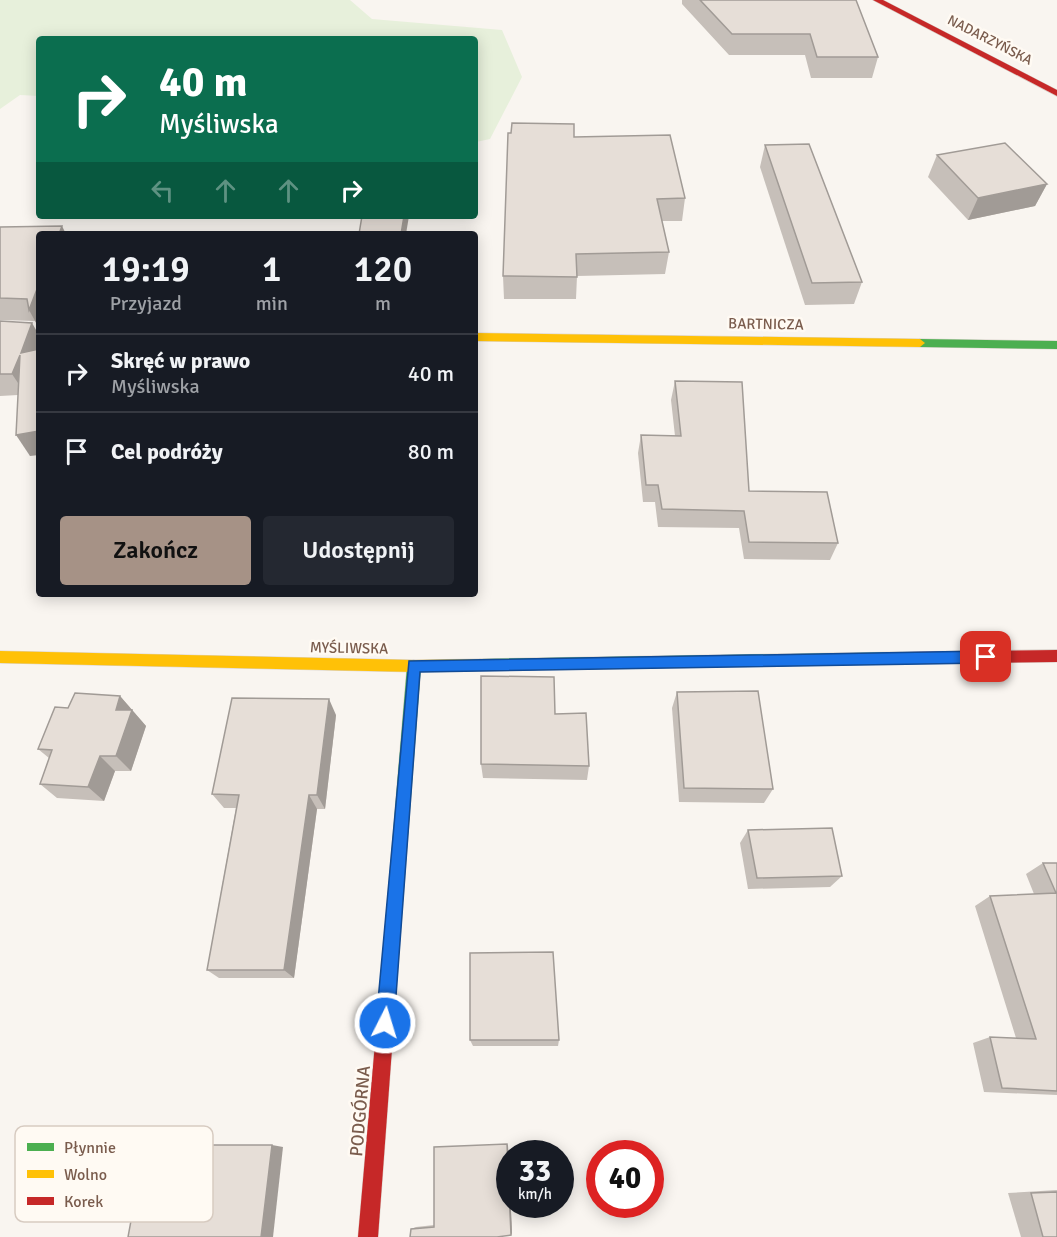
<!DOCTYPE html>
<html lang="pl">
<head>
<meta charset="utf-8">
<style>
	:root { --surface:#171b24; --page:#242831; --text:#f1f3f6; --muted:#9ea1a6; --line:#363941; --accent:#a69286 }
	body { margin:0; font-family:Signika,sans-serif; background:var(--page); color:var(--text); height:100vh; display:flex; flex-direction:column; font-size:22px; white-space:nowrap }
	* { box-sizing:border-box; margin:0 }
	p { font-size:20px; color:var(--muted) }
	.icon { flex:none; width:33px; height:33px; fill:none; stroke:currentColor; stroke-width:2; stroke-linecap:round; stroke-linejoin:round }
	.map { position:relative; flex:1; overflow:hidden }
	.details { position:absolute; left:36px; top:231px; width:442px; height:366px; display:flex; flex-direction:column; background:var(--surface); border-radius:6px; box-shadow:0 3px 15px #0003 }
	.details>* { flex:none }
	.top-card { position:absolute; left:36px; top:36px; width:442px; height:183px; border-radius:6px; box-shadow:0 3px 15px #0003; background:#0b6e4f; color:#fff; overflow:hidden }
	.speed { position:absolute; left:496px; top:1140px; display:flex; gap:12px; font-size:30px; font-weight:700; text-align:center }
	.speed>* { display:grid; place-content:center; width:78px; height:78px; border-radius:50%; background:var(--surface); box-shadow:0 3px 15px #0003; line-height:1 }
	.speed small { font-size:15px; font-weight:400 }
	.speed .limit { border:9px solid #d22; background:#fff; color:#111 }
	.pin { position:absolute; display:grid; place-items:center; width:51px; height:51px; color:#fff; margin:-26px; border-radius:12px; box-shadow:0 3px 9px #0006 }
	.me { position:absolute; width:66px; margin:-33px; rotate:5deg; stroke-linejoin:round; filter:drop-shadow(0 0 4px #0008) }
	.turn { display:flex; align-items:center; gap:21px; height:126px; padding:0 24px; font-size:27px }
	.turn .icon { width:78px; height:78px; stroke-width:2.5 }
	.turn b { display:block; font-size:42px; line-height:51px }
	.lanes { display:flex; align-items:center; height:57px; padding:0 24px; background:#0003; justify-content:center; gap:30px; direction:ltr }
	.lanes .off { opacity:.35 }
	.eta { display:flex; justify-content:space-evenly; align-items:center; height:102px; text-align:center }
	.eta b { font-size:36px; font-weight:600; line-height:42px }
	.primary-button { display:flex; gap:12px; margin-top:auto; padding:12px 24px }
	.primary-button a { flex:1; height:69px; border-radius:6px; background:var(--accent); color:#111; font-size:24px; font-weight:600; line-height:69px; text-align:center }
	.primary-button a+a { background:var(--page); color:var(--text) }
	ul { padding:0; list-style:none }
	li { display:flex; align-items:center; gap:18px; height:78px; padding:0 24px; border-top:2px solid var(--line) }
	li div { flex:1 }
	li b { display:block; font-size:22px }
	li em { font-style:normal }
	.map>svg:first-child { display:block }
	.green { fill:#e7f0db }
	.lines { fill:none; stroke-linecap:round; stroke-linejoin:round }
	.fast-casing { stroke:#d9d2cb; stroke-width:1 }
	.slow-casing { stroke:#d9d2cb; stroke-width:1 }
	.jam-casing { stroke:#d9d2cb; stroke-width:1 }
	.fast { fill:#4caf50; fill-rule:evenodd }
	.slow { fill:#ffc107; fill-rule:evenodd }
	.jam { fill:#c62828; fill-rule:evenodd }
	.wall { fill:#c6bfb9 }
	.shaded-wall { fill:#a19b96 }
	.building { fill:#e6ded7; stroke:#a19b96; stroke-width:1.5 }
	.route { fill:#1a73e8; stroke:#114b97; stroke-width:1.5 }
	.labels { text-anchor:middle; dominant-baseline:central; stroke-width:5; stroke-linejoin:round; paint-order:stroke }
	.far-street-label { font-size:14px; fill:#7a5c4d; stroke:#fffaf3 }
	.street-label { font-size:15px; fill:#7a5c4d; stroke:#fffaf3 }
	.near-street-label { font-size:18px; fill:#7a5c4d; stroke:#fffaf3 }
	.key { fill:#fffaf3; stroke:#d7cbc1; stroke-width:1.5 }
	.key-label { font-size:16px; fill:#7a5c4d }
</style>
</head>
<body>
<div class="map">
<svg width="1057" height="1237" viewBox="0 0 1057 1237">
	<rect width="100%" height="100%" fill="#f9f5f0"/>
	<polygon class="green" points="0,0 350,0 372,19 502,30 522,77 490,139 476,142 476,39 39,39 39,96 20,95 0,109"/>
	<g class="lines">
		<defs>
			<g id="fast">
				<polygon points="920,339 1057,341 1057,349 920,347 915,343"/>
				<polygon points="907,652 912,654 914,658 912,662 907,664 480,671 475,669 473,665 475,661 480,659"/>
				<polygon points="414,660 419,662 421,666 400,941 398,947 392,949 386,947 384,941 407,666 409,662"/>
			</g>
			<g id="slow">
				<polygon points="476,333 920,339 925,343 920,347 476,341"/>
				<polygon points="0,651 414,660 480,659 485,661 487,665 485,669 480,671 414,672 0,663"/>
			</g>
			<g id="jam">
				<polygon points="873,0 883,0 1057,90 1057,96"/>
				<polygon points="1057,650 1057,662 907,664 902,662 900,658 902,654 907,652"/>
				<polygon points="392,933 398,935 400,941 378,1237 358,1237 384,941 386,935"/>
			</g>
		</defs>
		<use href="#fast" class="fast-casing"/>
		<use href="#slow" class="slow-casing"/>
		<use href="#jam" class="jam-casing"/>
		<use href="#fast" class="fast"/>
		<use href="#slow" class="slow"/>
		<use href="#jam" class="jam"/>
	</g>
	<g class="wall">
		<polygon points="682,0 856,0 878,57 872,78 811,78 805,55 729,55 682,4"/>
		<polygon points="511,133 574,137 685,198 682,221 662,221 669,252 665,274 577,276 576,299 504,299 503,276"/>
		<polygon points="765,145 862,282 854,304 805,305 760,167"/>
		<polygon points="937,155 1047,184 1035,206 968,220 928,177"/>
		<polygon points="0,227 39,234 39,328 35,321 0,320"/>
		<polygon points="0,321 32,323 30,456 18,395 0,396"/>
		<polygon points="675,381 749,491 838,543 830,560 744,559 739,528 658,527 655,502 643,502 638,453 641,435 675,436 671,400"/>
		<polygon points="677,692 773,789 764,803 679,802 672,708"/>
		<polygon points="120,696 146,726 131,771 115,771 104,801 57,798 40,784 49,758 38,749 68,708"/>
		<polygon points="555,714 589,766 587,780 483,778 481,764"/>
		<polygon points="336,715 325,809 317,809 294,978 219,978 207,970 236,808 224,808 212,794"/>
		<polygon points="748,830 842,876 830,887 748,889 740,843"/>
		<polygon points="1043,863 1057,863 1057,1095 984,1092 973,1043 990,1037 1016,1038 975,906 990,896 1034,894 1026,874"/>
		<polygon points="470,1040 559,1040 558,1046 473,1046"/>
		<polygon points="507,1144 508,1146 512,1233 511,1235 411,1229 416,1227 434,1225"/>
		<polygon points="1057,1190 1057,1237 1021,1237 1008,1193"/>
	</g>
	<g class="shaded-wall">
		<polygon points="1047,184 1035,206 968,220 978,198"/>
		<polygon points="404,216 409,216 406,234 401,234"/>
		<polygon points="62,226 66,234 59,234"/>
		<polygon points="39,284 39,328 29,310"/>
		<polygon points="32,323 39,335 39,361 21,353"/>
		<polygon points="20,355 26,395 12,374"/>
		<polygon points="39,431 39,455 30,456 16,435"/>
		<polygon points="120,696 146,726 131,771 116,756 116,710"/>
		<polygon points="329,699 336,715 325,809 317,795"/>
		<polygon points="100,756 115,771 104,801 88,787"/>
		<polygon points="309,795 317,809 294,978 284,970"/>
		<polygon points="507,1144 508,1146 512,1233 511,1235"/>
		<polygon points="272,1145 283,1147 273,1237 261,1237"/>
	</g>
	<g class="building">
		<polygon points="700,0 856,0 878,57 817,57 810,34 732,34"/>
		<polygon points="512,123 574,124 574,137 670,135 685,198 657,199 669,252 576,254 577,277 503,276 508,133 511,133"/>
		<polygon points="1005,143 1047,184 978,198 937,155"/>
		<polygon points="809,144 862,282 812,283 765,145"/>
		<polygon points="362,216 404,216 401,234 359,234"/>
		<polygon points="62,226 59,234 39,234 39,284 29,310 27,299 0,298 0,227"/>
		<polygon points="0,321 32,323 21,353 39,349 39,431 16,435 20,355 12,374 0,374"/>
		<polygon points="675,381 742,382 749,491 827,492 838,543 749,542 744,511 662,509 658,485 646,485 641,435 681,436"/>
		<polygon points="481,676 554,677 555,714 586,713 589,766 481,764"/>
		<polygon points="758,691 773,789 684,788 677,692"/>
		<polygon points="75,693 120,696 116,710 132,710 116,756 100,756 88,787 40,784 52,750 38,749 55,707 68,708"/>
		<polygon points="232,698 329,699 317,795 309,795 284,970 207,970 239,795 212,794"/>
		<polygon points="832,828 842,876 757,878 748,830"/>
		<polygon points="1043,863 1057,863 1057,1091 1002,1088 990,1037 1036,1039 990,896 1056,893"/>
		<polygon points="553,952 559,1040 470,1040 470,953"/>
		<polygon points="507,1144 511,1235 497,1237 410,1237 411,1229 434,1227 434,1147"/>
		<polygon points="145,1145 272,1145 261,1237 128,1237"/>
		<polygon points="1057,1192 1057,1237 1043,1237 1031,1193"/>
	</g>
	<polygon class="route" points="986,651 990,653 993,657 990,662 986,663 420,672 394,1023 391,1029 385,1031 379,1029 376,1023 409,661"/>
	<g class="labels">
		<g class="far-street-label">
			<text transform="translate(990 40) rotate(27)">NADARZYŃSKA</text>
		</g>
		<g class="street-label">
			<text transform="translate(766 324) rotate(1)">BARTNICZA</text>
			<text transform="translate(349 648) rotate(1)">MYŚLIWSKA</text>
		</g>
		<g class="near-street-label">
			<text transform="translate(360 1111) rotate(-85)">PODGÓRNA</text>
		</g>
	</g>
	<rect x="15" y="1126" width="198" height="96" rx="9" class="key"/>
	<rect x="27" y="1143" width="27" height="8" fill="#4caf50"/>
	<rect x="27" y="1170" width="27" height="8" fill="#ffc107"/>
	<rect x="27" y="1197" width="27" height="8" fill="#c62828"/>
	<g class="key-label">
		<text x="64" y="1153">Płynnie</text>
		<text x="64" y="1180">Wolno</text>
		<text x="64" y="1207">Korek</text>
	</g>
</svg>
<div class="speed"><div>33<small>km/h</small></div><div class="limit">40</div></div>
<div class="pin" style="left:986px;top:657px;background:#d93025"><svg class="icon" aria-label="arrive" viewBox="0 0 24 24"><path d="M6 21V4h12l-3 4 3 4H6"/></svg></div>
<svg class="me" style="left:385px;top:1023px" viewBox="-20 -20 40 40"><circle r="17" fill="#1a73e8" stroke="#fff" stroke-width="3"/><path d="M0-11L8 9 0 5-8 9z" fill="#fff"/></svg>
<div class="top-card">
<div class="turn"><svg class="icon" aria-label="right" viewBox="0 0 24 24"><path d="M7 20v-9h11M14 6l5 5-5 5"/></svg><div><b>40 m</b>Myśliwska</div></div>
<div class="lanes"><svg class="icon off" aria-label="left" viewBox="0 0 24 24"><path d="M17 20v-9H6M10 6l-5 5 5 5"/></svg><svg class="icon off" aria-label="ahead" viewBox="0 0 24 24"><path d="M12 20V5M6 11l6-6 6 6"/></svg><svg class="icon off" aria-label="ahead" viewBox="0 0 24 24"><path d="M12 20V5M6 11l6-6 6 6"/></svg><svg class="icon" aria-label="right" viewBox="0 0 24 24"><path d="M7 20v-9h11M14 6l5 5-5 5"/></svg></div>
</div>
<section class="details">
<div class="eta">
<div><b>19:19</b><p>Przyjazd</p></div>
<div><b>1</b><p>min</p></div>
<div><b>120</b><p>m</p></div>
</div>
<ul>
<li><svg class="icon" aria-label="right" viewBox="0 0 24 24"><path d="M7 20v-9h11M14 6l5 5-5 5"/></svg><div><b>Skręć w prawo</b><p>Myśliwska</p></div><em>40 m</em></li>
<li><svg class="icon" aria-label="arrive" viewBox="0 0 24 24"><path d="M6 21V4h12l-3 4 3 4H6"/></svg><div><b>Cel podróży</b></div><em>80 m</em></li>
</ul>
<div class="primary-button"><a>Zakończ</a><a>Udostępnij</a></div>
</section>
</div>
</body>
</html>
